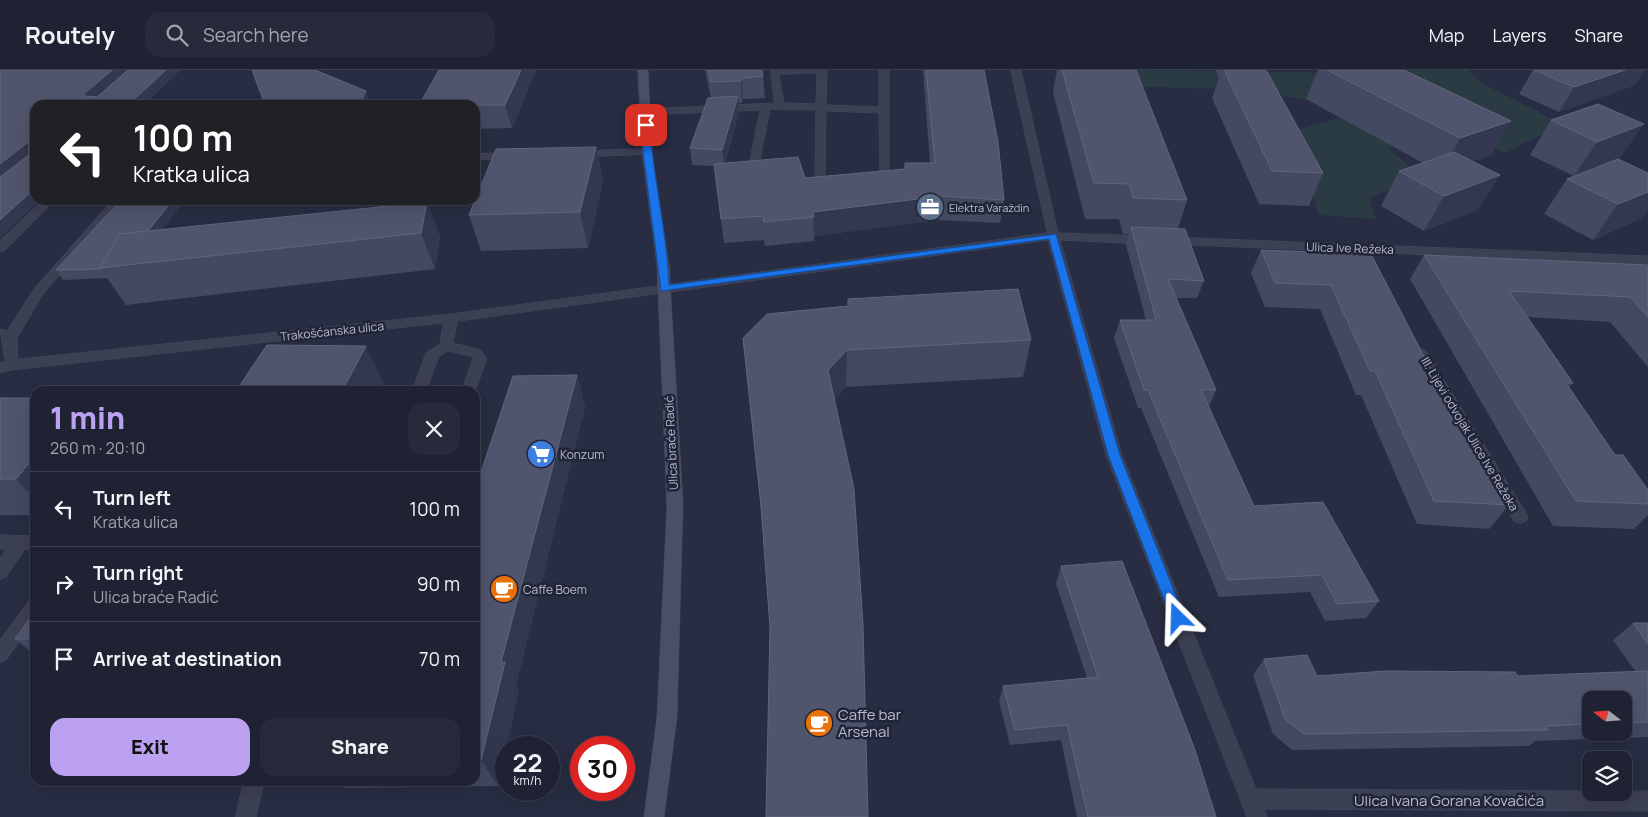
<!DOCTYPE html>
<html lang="en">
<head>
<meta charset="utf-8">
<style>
	:root { --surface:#1e2232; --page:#262a3a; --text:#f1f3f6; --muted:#a1a4ac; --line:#3c3f4d; --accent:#bca0f2 }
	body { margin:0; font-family:Manrope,sans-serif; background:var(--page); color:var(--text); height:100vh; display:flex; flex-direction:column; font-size:19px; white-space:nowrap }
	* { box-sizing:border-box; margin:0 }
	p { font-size:16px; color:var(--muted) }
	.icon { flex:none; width:28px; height:28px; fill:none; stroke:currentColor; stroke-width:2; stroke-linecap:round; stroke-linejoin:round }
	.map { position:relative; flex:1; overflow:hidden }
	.panel { position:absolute; left:30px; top:316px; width:450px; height:400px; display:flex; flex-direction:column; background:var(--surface); border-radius:15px; box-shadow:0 5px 20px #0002,0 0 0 1px var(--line) }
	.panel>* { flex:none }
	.top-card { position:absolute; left:30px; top:30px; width:450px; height:105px; border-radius:15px; box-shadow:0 5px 20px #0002,0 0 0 1px var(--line); background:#202124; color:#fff; overflow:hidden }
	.needle { width:32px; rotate:287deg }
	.tools { position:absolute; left:1582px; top:621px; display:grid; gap:10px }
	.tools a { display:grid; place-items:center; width:50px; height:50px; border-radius:10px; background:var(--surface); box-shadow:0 5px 20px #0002,0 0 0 1px var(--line); font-size:25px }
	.speed { position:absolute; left:495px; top:666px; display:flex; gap:10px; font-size:25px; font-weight:700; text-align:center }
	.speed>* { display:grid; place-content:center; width:65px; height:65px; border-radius:50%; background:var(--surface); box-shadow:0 5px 20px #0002,0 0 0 1px var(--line); line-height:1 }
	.speed small { font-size:12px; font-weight:400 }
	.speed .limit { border:8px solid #d22; background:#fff; color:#111 }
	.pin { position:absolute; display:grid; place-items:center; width:42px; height:42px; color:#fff; margin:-21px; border-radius:10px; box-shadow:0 2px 8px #0006 }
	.me { position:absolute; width:55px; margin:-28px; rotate:338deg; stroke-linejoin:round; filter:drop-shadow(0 0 4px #0008) }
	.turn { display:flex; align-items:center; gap:18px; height:105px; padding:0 20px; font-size:22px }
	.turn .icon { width:65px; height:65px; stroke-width:2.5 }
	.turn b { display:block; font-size:35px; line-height:42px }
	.round { display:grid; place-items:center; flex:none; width:52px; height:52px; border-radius:15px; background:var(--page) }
	.overview { display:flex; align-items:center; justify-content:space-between; height:85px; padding:0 20px }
	h1 { font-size:30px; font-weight:800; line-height:38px; color:var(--accent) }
	.action { display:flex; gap:10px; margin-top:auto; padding:10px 20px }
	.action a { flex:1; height:58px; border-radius:15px; background:var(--accent); color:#111; font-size:20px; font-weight:800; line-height:58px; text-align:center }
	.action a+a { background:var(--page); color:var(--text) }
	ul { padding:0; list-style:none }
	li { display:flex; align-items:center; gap:15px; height:75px; padding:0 20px; border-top:1px solid var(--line) }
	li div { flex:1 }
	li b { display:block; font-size:19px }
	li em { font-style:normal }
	header { display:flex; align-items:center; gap:30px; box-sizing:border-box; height:70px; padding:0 25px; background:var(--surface); border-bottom:1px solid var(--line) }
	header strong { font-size:24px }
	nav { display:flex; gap:28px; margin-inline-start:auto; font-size:18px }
	.search { width:350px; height:45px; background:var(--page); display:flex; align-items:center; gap:12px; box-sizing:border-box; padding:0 18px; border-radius:15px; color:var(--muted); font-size:19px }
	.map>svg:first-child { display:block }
	.green { fill:#2a3b44 }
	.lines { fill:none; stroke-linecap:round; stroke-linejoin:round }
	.service-casing { stroke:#46495c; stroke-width:1 }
	.pedestrian-casing { stroke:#46495c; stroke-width:1 }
	.minor-casing { stroke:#46495c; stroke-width:1 }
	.secondary-casing { stroke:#46495c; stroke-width:1 }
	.service { fill:#3c4053; fill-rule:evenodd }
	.pedestrian { fill:#3c4053; fill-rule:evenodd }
	.minor { fill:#3c4053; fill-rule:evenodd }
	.secondary { fill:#4a4e66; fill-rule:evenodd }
	.wall { fill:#434961; fill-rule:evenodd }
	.shaded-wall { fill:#333850 }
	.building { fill:#50556d; stroke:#60657c }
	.route { fill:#1a73e8; stroke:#114b97 }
	.labels { text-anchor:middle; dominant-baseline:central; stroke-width:5; stroke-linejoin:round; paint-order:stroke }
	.far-poi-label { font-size:11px; fill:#b9bccd; stroke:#212538; text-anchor:start }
	.street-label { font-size:12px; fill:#b9bccd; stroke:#212538 }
	.poi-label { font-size:12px; fill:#b9bccd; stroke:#212538; text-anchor:start }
	.near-poi-label { font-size:15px; fill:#b9bccd; stroke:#212538; text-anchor:start }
	.near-street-label { font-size:15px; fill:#b9bccd; stroke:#212538 }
</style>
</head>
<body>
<header>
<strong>Routely</strong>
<div class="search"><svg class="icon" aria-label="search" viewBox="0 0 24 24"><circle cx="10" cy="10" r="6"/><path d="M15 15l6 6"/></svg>Search here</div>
<nav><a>Map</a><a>Layers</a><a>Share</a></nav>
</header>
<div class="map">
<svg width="1648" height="747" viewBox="0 0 1648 747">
	<rect width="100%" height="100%" fill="#282d43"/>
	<polygon class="green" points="1119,0 1358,3 1364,0 1468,0 1483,14 1562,54 1505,83 1449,56 1389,79 1424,108 1369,128 1376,149 1319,145 1292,62 1387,33 1353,15 1305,30 1249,20 1123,16"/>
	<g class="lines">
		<defs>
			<g id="service">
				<path d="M771,0H827L826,35L879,37V0H889V107H881L880,105L879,43L826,41L825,106L820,109L815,106L816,40L770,39L760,90L755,93L750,90L760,40L645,45L640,42L645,39L774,33ZM817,3L816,34L784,33L779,5Z"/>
				<polygon points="647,79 652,82 651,84 579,87 574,84 579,81"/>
				<polygon points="513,83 518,86 517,88 475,90 475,84"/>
				<polygon points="43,130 55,130 4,181 0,182 0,171"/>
				<polygon points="113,130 125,130 43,224 17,268 18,295 11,300 6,298 0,259 7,261 34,219"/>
				<polygon points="451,244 458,248 453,273 481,280 487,289 475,321 461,321 473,289 471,286 448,281 439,286 426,321 412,321 426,283 440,274 444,248"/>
				<polygon points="0,465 35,466 35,480 25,479 6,507 0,509 0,488 7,479 0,479"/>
				<polygon points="35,529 35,550 6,590 0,592 0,570 29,531"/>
			</g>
			<polygon id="pedestrian" points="244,711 264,711 256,747 236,747"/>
			<g id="minor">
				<polygon points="1011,0 1021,0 1058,163 1147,166 1153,170 1147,174 1060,170 1122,385 1256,719 1591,721 1591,722 1648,721 1648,741 1264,739 1267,747 1247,747 1106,385 1048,170 451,252 11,300 0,303 0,293 11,290 451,244 1047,163"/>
				<polygon points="1170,167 1648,186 1648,194 1166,174 1166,168"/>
				<polygon points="1421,279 1426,281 1526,443 1528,447 1526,451 1520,453 1514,451 1414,284"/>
			</g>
			<polygon id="secondary" points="638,0 648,0 652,82 669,195 683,435 677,647 664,747 644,747 657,647 667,435 657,195 642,82"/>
		</defs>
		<use href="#service" class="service-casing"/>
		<use href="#pedestrian" class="pedestrian-casing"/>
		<use href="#minor" class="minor-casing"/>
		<use href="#secondary" class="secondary-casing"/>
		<use href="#service" class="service"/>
		<use href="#pedestrian" class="pedestrian"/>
		<use href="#minor" class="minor"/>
		<use href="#secondary" class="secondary"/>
	</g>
	<g class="wall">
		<polygon points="439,0 536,0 512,58 475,59 475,35"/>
		<polygon points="705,0 762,0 763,6 765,28 743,29 742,33 739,33 739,43 725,93 805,108 904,99 905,93 930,93 923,0 984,0 1004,130 1000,153 939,150 814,166 814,171 765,176 764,170 724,173 714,96 692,95 690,78 711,28"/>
		<polygon points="1057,0 1136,0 1187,130 1178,159 1204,211 1197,228 1176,228 1216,320 1209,337 1254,436 1379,531 1366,548 1325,551 1310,522 1219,527 1141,338 1138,338 1114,268 1120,250 1146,250 1126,175 1129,164 1123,164 1119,149 1085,149 1053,22"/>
		<polygon points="1216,0 1266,0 1323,103 1309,136 1259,134 1212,28 1219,9"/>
		<polygon points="1318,0 1404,0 1511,51 1491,85 1473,91 1478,140 1424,161 1381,136 1399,101 1423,93 1306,29"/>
		<polygon points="1533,0 1645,0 1635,15 1559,42 1519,24"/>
		<polygon points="1598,34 1620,88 1618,89 1642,148 1593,170 1544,144 1567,109 1574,106 1530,85 1551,50"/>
		<polygon points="596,77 603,111 588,178 481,181 469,145"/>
		<polygon points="427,132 440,167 435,199 126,235 107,208 63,210 56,200 162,160"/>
		<polygon points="1261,180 1371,184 1475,385 1509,435 1489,459 1417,454 1361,325 1356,325 1320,239 1265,237 1251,203"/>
		<polygon points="1424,185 1648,195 1648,297 1610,252 1528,247 1573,313 1569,317 1615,385 1648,420 1648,445 1634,459 1553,456 1410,209"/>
		<polygon points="743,268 1031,270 1023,307 846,317 835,329 770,558 763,462"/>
		<polygon points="577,305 585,337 516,615 519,620 498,716 344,718 337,711 475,711 475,420"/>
		<rect x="0" y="328" width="35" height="117"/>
		<polygon points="1061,496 1216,747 1077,747 1061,670 1010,675 999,631 1003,616 1087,608 1056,514"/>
		<polygon points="35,541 35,585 15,569"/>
		<path d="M1633,553H1648V667L1535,671L1529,676L1292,680L1273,664L1253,605L1264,589L1317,606H1518L1635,601L1613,570ZM1591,630H1624V662H1591Z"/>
	</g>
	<g class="shaded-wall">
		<polygon points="112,0 129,0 90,34 84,26 84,24"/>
		<polygon points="166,0 181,0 144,35 128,35"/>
		<polygon points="521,0 536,0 512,58 505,35"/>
		<polygon points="1625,0 1645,0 1635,15 1559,42 1574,17"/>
		<polygon points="742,8 743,29 742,33 741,11"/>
		<polygon points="366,21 372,35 359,35"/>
		<polygon points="738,26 739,43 724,96 722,80"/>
		<polygon points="1511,51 1491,85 1441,103 1460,68"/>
		<polygon points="1644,54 1620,88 1574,106 1597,72"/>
		<polygon points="27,73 34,84 0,110 0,94"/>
		<polygon points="596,77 603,111 588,178 580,142"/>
		<polygon points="1500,105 1478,140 1424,161 1444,126"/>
		<polygon points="34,118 35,130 40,130 0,168 0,150"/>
		<polygon points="1648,122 1648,141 1642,148 1593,170 1618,134"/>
		<polygon points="942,126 939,150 814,166 813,142"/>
		<polygon points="173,130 186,130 134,195 119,196"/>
		<polygon points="427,132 440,167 435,199 421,163"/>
		<polygon points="366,276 384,313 380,321 342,321"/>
		<polygon points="847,280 846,317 828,336 828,300"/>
		<polygon points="577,305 585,337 516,615 519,620 498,716 481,690 501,592"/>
		<polygon points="35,386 35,429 16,409"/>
	</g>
	<g class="building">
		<polygon points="0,0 112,0 84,24 84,26 97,27 128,0 166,0 128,35 35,35 35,118 0,150 0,107 29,85 29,74 27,73 0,94"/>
		<polygon points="252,0 315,0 366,21 359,35 265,35"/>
		<polygon points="439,0 521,0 505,35 419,35"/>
		<polygon points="708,0 762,0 763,6 742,8 741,11 711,12"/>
		<polygon points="926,0 984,0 998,72 1004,130 942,126 813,142 814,147 764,152 763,146 721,149 714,94 798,87 805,108 905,99 905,93 935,93"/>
		<polygon points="1062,0 1136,0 1187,130 1133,128 1129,114 1094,113"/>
		<polygon points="1224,0 1266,0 1323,103 1272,101"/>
		<polygon points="1327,0 1404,0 1511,51 1460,68"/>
		<polygon points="1534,0 1625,0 1574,17"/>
		<polygon points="738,26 722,80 690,78 708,28"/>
		<polygon points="1598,34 1644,54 1597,72 1551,50"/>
		<polygon points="596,77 580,142 469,145 496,79"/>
		<polygon points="1454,82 1500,105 1444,126 1399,101"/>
		<polygon points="1618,89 1648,103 1648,122 1618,134 1567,109"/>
		<polygon points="121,130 173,130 148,161 119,164 100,199 56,200"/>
		<polygon points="427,132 421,163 100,198 119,164"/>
		<polygon points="1131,157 1185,159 1204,211 1168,209 1216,320 1201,320 1254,436 1323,432 1379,531 1337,534 1322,505 1228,510 1148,320 1144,320 1120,250 1156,250"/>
		<polygon points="1261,180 1371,184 1475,385 1482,386 1509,435 1434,431 1375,301 1370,301 1331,215 1275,213"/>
		<polygon points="1424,185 1648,195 1648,247 1630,227 1509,221 1573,313 1566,313 1615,385 1623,385 1648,420 1648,434 1576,431"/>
		<polygon points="1018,219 1031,270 847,280 828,300 854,419 863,555 868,747 766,747 770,558 761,435 743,268 767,244 848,236 848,229"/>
		<polygon points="267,275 366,276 342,321 236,321"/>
		<polygon points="577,305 501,592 505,592 481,690 475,690 475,420 513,306"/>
		<polygon points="0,328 35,328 35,386 16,409 0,409"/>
		<polygon points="1122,491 1195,680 1216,747 1088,747 1067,655 1015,660 1003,616 1098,607 1061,496"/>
		<polygon points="35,541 35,569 15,569"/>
		<polygon points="1633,553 1648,553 1648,574"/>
		<polygon points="1307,585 1317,606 1385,601 1515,602 1518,606 1648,601 1648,652 1624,653 1624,630 1591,630 1591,654 1546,656 1548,660 1304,664 1285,649 1264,589"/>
	</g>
	<path class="route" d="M646,53L650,55C653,109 667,162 669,215L1056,164L1120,385L1185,548L1183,552H1173L1171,548L1108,385L1049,169L661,221L643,82L642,55Z"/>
	<defs>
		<symbol id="office-disc" viewBox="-11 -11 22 22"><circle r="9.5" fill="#5c6f8a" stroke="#212538"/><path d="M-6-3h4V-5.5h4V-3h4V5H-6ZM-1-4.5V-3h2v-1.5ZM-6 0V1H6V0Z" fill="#fff"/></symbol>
		<symbol id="supermarket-disc" viewBox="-11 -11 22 22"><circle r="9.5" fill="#3f7fe0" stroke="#212538"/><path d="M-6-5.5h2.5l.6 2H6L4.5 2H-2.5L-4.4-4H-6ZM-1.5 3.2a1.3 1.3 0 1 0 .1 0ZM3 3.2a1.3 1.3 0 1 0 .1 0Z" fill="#fff"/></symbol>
		<symbol id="cafe-disc" viewBox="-11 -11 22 22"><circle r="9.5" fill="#e8710a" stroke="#212538"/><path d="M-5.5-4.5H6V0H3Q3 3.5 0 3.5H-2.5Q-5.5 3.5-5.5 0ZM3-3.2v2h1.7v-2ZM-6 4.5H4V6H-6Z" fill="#fff"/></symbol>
	</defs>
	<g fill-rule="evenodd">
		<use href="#office-disc" x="914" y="121" width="32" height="32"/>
		<use href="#supermarket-disc" x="525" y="368" width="32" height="32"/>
		<use href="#cafe-disc" x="488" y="503" width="32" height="32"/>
		<use href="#cafe-disc" x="803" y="637" width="32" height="32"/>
	</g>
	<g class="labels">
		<g class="far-poi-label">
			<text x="949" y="137">Elektra Varaždin</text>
		</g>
		<g class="street-label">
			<text transform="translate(1350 178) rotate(2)">Ulica Ive Režeka</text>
			<text transform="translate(332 261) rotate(-6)">Trakošćanska ulica</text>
			<text transform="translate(1470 364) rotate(59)">III. Lijevi odvojak Ulice Ive Režeka</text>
			<text transform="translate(671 373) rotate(-93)">Ulica braće Radić</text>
		</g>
		<g class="poi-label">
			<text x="560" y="384">Konzum</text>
			<text x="523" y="519">Caffe Boem</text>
		</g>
		<g class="near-poi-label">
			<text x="838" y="644">Caffe bar<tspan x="838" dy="17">Arsenal</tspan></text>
		</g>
		<g class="near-street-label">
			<text x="1449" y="730">Ulica Ivana Gorana Kovačića</text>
		</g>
	</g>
</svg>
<div class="tools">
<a><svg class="needle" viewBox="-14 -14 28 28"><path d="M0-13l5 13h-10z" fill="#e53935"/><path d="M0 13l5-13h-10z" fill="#a1a4ac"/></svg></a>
<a><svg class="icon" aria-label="layers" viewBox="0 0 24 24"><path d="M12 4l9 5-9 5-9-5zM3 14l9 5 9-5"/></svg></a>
</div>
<div class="speed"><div>22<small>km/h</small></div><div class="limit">30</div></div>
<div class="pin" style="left:646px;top:55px;background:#d93025"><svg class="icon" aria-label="arrive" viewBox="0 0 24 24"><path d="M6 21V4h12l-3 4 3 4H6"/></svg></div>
<svg class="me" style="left:1178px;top:548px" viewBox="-20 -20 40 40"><path d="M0-17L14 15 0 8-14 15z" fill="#1a73e8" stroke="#fff" stroke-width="4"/></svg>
<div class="top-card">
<div class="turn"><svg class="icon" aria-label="left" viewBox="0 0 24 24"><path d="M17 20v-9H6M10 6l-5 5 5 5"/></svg><div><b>100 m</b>Kratka ulica</div></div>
</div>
<section class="panel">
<div class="overview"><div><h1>1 min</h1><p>260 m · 20:10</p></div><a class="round"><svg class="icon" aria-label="close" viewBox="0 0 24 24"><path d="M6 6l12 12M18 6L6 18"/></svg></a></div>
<ul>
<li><svg class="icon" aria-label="left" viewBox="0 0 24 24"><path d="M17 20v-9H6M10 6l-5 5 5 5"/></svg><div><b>Turn left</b><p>Kratka ulica</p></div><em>100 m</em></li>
<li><svg class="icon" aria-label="right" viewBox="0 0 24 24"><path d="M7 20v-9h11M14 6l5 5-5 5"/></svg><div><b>Turn right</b><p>Ulica braće Radić</p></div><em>90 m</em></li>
<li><svg class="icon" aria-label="arrive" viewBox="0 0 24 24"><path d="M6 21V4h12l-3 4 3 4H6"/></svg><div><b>Arrive at destination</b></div><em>70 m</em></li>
</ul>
<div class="action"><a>Exit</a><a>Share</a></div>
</section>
</div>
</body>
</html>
